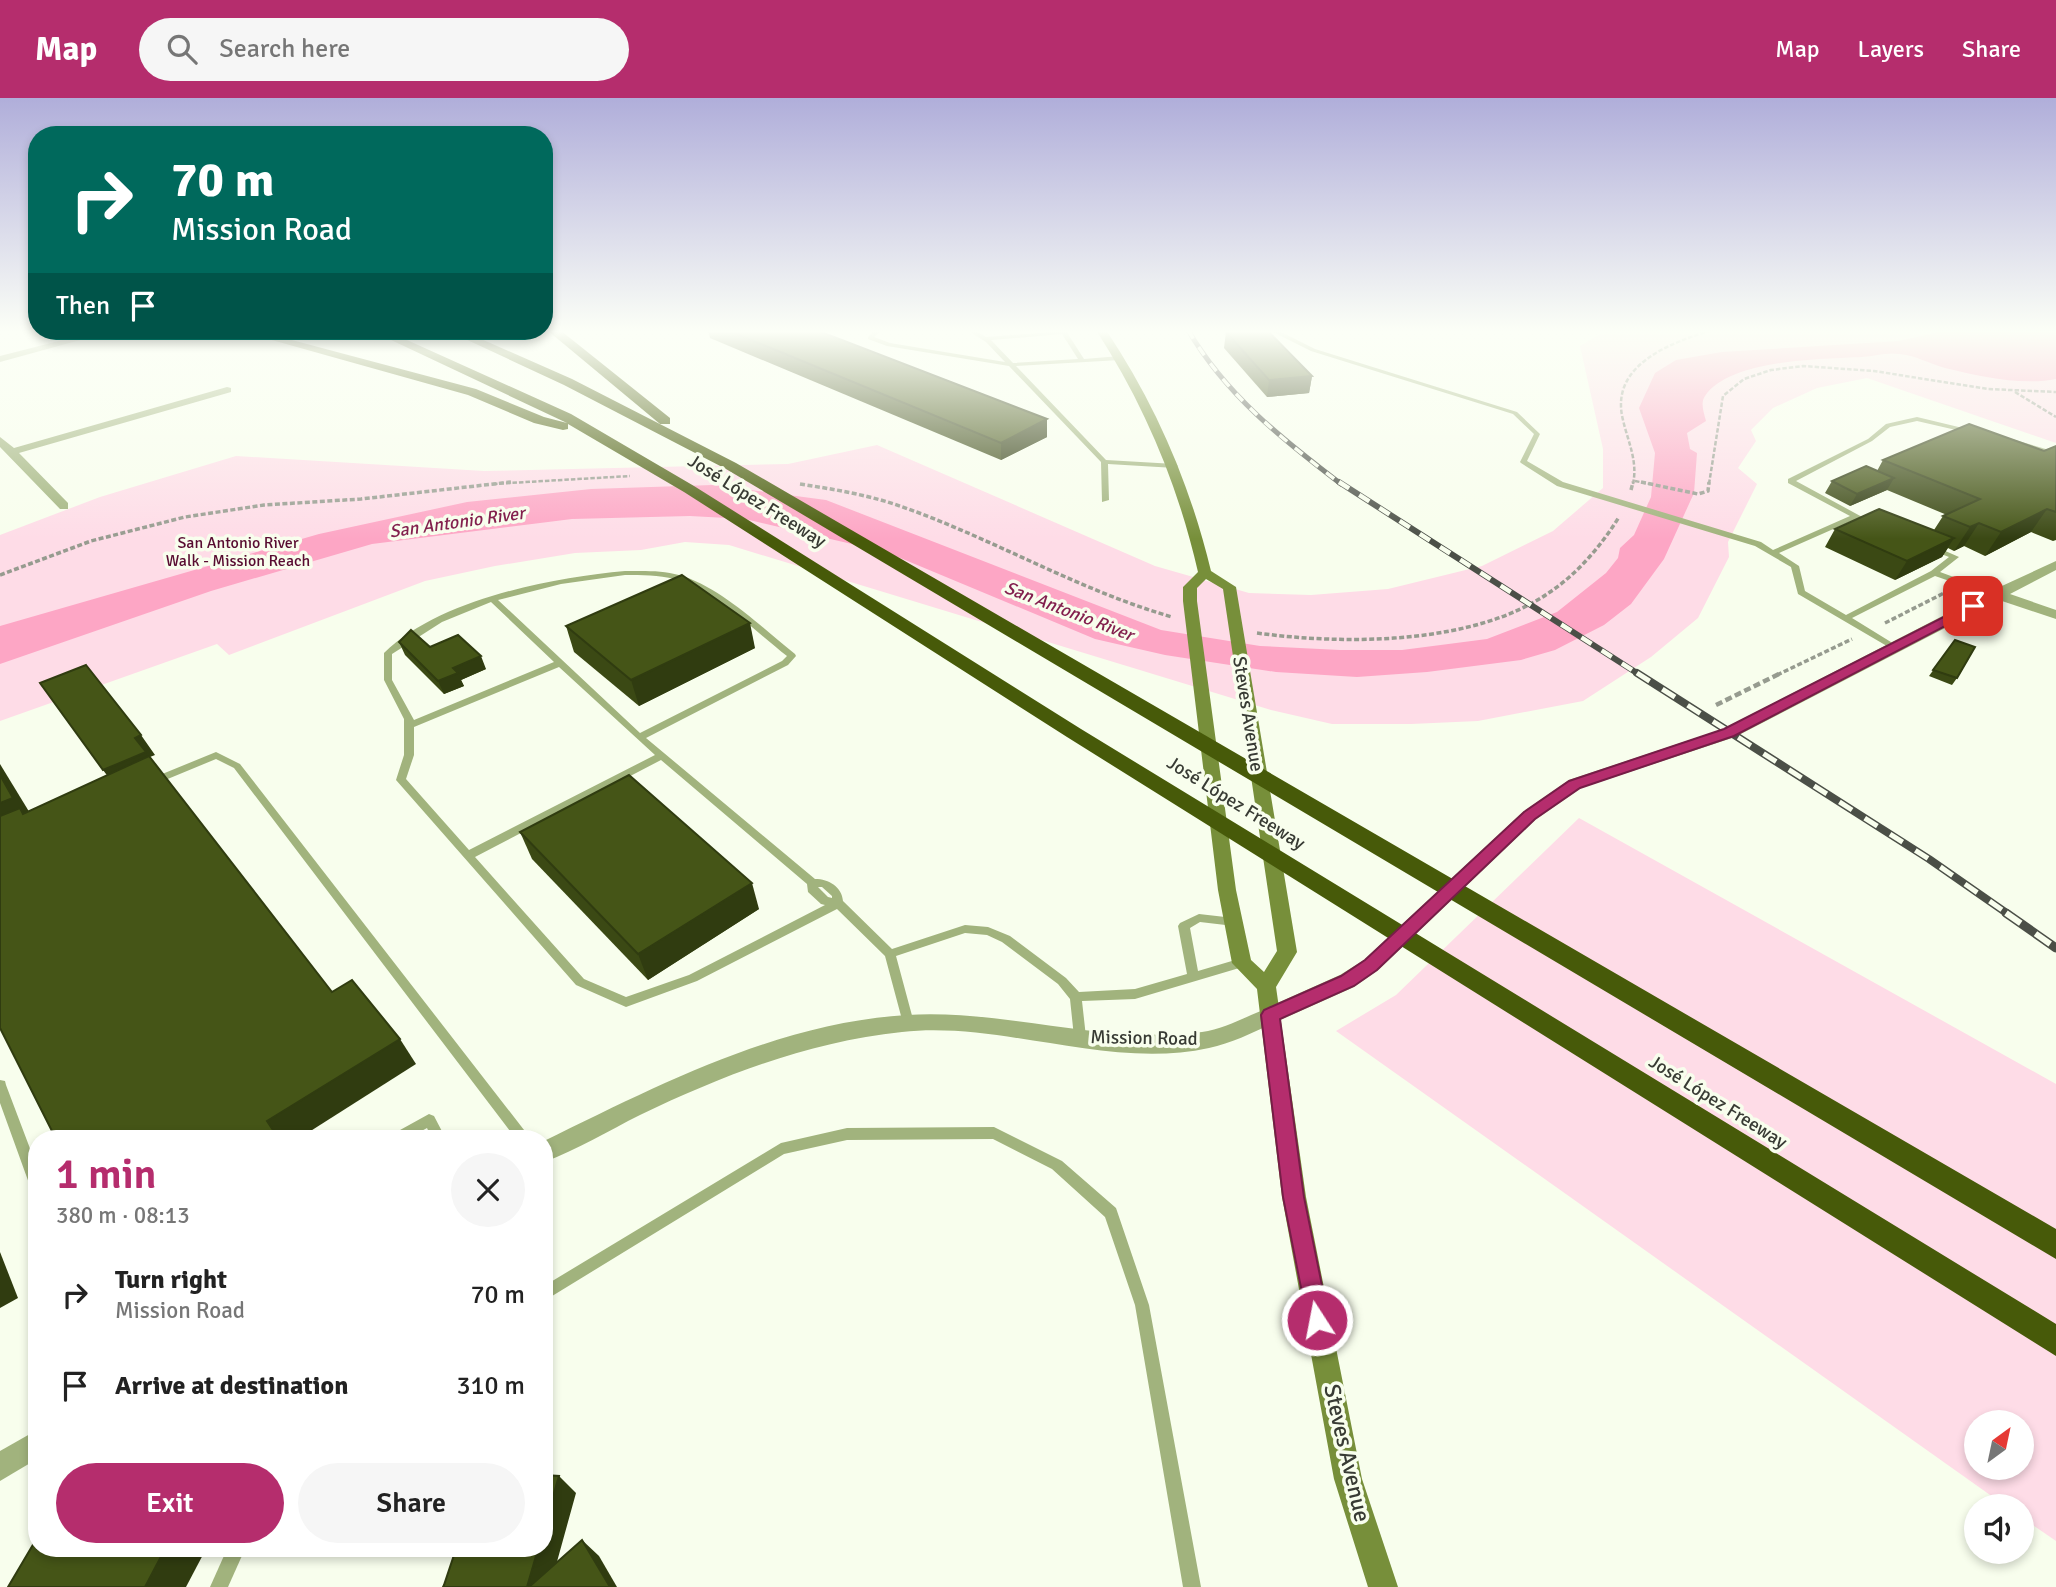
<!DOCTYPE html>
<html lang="en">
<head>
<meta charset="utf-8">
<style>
	:root { --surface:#fff; --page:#f6f6f6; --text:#222; --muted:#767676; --accent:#b52d6d }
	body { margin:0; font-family:Signika,sans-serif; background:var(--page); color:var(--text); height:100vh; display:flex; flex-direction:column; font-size:26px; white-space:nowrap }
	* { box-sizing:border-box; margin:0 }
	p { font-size:23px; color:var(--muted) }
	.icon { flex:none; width:38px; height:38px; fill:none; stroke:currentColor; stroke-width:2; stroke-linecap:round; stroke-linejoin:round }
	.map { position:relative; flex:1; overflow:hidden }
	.sheet { position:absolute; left:28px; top:1032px; width:525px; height:427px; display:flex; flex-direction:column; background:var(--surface); border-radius:28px; box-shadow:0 4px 10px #0003 }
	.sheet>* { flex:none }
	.banner { position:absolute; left:28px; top:28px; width:525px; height:214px; border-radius:28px; box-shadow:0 4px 10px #0003; background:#00695c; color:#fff; overflow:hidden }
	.needle { width:46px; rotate:33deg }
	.buttons { position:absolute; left:1964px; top:1312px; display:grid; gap:14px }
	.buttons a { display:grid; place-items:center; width:70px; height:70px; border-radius:50%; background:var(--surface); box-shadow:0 4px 10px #0003; font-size:35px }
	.pin { position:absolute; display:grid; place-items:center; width:60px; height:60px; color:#fff; margin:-30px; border-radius:14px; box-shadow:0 4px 10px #0006 }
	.me { position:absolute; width:77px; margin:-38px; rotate:349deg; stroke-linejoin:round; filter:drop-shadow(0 0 5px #0008) }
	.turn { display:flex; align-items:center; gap:24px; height:147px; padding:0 28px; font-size:32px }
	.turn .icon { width:91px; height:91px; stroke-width:2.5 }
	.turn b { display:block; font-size:49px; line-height:60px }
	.then { display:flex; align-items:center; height:66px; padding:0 28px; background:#0003; gap:14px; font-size:26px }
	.round { display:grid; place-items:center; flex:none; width:74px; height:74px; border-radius:37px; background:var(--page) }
	.head { display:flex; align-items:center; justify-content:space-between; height:119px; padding:0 28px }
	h1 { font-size:42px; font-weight:600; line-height:52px; color:var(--accent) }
	.cta { display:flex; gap:14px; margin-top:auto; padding:14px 28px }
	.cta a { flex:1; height:80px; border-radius:42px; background:var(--accent); color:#fff; font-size:28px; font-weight:600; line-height:80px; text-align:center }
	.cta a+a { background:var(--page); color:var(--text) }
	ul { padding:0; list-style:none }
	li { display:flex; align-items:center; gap:21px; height:91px; padding:0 28px }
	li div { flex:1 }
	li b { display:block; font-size:26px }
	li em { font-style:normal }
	header { display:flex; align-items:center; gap:42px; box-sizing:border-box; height:98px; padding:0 35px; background:var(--accent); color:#fff }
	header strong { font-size:33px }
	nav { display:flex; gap:38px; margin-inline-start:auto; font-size:24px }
	.search { width:490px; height:63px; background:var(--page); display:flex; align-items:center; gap:18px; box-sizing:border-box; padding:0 24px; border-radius:38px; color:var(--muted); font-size:26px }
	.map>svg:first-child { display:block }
	.green { fill:#fedce7; fill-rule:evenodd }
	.water { fill:#fda6c5 }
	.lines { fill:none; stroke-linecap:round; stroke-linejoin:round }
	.path-far2 { stroke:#969b8f; stroke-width:2.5; stroke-dasharray:4.5 2; stroke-linecap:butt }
	.path-far1 { stroke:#969b8f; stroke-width:3.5; stroke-dasharray:5 2.5; stroke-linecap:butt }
	.path { stroke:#969b8f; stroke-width:4.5; stroke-dasharray:7 3.5; stroke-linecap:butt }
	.service { fill:#a1b37d; fill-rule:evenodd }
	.minor { fill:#a1b37d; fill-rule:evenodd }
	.tertiary { fill:#a1b37d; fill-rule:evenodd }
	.secondary { fill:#778f3a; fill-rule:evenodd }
	.motorway { fill:#475a09; fill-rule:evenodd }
	.rail-far3-casing { stroke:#4b4f47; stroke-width:5 }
	.rail-far2-casing { stroke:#4b4f47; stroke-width:6 }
	.rail-far1-casing { stroke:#4b4f47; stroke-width:8 }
	.rail-casing { stroke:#4b4f47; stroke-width:9 }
	.rail-far3 { stroke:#f8feed; stroke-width:3.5; stroke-dasharray:10; stroke-linecap:butt }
	.rail-far2 { stroke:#f8feed; stroke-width:4.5; stroke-dasharray:12; stroke-linecap:butt }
	.rail-far1 { stroke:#f8feed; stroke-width:5; stroke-dasharray:15; stroke-linecap:butt }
	.rail { stroke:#f8feed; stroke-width:6; stroke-dasharray:18; stroke-linecap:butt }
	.wall { fill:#3b4914 }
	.shaded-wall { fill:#303c10 }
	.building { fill:#455517; stroke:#303c10; stroke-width:2 }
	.route { fill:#b52d6d; stroke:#761d47; stroke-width:2 }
	.labels { text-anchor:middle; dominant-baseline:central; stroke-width:7; stroke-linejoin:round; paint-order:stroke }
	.far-park-label { font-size:16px; fill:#580c31; stroke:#f8feed }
	.far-water-label { font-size:18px; font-style:italic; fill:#83204e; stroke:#f8feed }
	.street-label { font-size:19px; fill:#383b34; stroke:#f8feed }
	.near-street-label { font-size:23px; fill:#383b34; stroke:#f8feed }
</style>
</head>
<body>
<header>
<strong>Map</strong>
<div class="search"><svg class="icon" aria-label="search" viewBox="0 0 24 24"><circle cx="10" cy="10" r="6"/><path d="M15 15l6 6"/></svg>Search here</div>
<nav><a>Map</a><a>Layers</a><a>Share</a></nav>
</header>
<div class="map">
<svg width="2056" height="1489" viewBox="0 0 2056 1489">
	<rect width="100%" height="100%" fill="#f8feed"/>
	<g class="green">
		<polygon points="1607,232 2056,232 2056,345 1867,280 1817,290 1773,310 1751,332 1756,343 1738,370 1757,386 1728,444 1729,459 1698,520 1651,559 1583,603 1478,623 1411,626 1332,626 1271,612 729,447 685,444 641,452 575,455 495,468 425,483 229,557 217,546 0,623 0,437 100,399 236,358 484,373 788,366 877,347 1155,468 1249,495 1311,497 1388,491 1482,468 1553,433 1603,390 1603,351 1580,248"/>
		<path d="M1579,720L2056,986V1443L2021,1419V1409H2007L1336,933L1396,897ZM1976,1325H2021V1370H1976Z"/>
	</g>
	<path class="water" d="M1948,232H2056V281C2021,288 1979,278 1945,270C1930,266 1915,257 1899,256C1888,254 1874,258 1862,259C1823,261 1730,261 1705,298C1700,305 1704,315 1706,323L1687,335L1690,351L1697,355L1694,395L1664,461L1631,506L1604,527L1555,552L1521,562L1427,574L1357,579L1276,574L1165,557L1095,541L886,454L745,421L690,418L572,421L372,446L211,493L0,566V528L319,436L467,404L591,391L712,387L826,402L1161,532L1260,548L1340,552H1402L1487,541L1557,514L1606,475L1618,460L1620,450L1634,437L1651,399L1655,355L1639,310L1655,275L1676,262L1722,254L1899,243Z"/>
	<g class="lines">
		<g class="path-far2">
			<polyline points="2015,294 2056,319"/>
			<polyline points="1635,383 1650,386"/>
			<polyline points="493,386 630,378"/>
			<path d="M1633,386C1638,363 1628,344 1623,322C1609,267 1670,245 1712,232"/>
			<polyline points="1709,386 1723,298 1744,281 1771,272 1803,268 1874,273 1988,291 2056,294"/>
		</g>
		<g class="path-far1">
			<polyline points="1641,384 1698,396 1708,393 1709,384"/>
			<path d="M800,386C832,391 863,396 894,406C989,438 1075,491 1172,519"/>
			<polyline points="1631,392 1633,384"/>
			<polyline points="0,477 91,443 185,419 264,407 361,401 511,384"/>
			<polyline points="1885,525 1946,494"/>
			<path d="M1257,535C1345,547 1475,547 1550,494C1578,475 1601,448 1619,419"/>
			<polyline points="1777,577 1852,541"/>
		</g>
		<polyline class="path" points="1716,607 1781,575"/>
		<g class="service">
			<path d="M875,232H882L874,239L890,245L1005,264L986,244L967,232H974L986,239L1066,233L1084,261L1120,258L1123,260L1120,262L1016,268L1106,362L1175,366L1178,368L1175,370L1108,366L1109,402L1102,404L1101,364L1009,268L887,248L868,241V239ZM1062,236L1078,261L1013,265L991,242Z"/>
			<polygon points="1269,232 1277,232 1315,251 1517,314 1540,336 1527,363 1563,384 1761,444 1773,452 1850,418 1788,385 1788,381 1868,341 1886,326 1917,319 1971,332 1972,333 1969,335 1917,323 1890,329 1872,343 1796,383 1864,420 1860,422 1856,421 1779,455 1799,468 1805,493 1846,517 1931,473 1949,459 1931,452 1930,450 1934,448 1959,459 1940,474 2000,496 1996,498 1993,498 1935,478 1852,520 1899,549 1895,552 1892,551 1798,496 1791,469 1755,448 1557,388 1521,365 1520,364 1534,336 1513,316 1311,253"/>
			<polygon points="2002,338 2056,354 2056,358 2000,341 1999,340"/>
			<path d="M625,473C643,473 662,472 679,477C721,489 761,529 795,556L796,558L788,567L646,640L815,781C829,781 842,789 843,803L892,851L965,827L988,829L1010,838L1066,880L1079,894L1135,891L1187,876L1178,828L1180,825L1199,816L1234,820L1238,821L1240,824L1238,827L1234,828L1200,824L1190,830L1198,873L1242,860L1246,862L1248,865L1246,868L1135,901L1082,903L1086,939L1084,943L1080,944L1076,943L1074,939L1070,901L1058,886L1002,844L987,837L965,835L896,858L914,925L912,929L908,930L904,929L885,858L837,811L697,883L626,909L576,887L396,682L404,657V621L384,582V555C440,501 550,480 625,473ZM625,477C642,477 658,477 675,481C713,491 756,534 787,558L782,563L640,635L498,502L561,486ZM491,504L554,564L414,622L392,582V556L442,524ZM559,569L655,657L469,752L406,681L414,657V629ZM661,662L807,786L808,794L821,806L825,807L689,877L626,899L584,881L475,759ZM818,789H822L832,798V800L828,799Z"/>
			<polygon points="216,654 240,666 531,1041 516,1041 234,670 216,661 158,685 150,685 149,683 150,681"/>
			<polygon points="0,982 5,983 6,987 37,1069 37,1094 32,1092 30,1088 0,1005"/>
			<polygon points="429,1016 434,1018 446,1041 432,1041 427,1030 407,1041 389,1041 391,1037"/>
			<polygon points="994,1029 1062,1063 1116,1110 1149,1207 1201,1489 1183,1489 1135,1207 1105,1119 1052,1071 993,1041 847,1042 784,1056 544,1203 544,1188 781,1045 847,1030"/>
			<polygon points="227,1451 245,1451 228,1489 210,1489"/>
		</g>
		<g class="minor">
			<polygon points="98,233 113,233 0,264 0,258"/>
			<polygon points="227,289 231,290 231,294 19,355 68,405 68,411 60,411 0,349 0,339 14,350"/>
			<polygon points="2056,463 2056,472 2010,496 2056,512 2056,521 1999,502 1735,639 1581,690 1535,722 1378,872 1354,889 1278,923 1271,925 1264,923 1261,917 1264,911 1340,877 1364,862 1523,714 1569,682 1723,631 1991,493"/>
		</g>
		<g class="tertiary">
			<path d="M1271,909L1278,911L1281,917L1278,923C1256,933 1233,945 1209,950C1108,972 1004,923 902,934C808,944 724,977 640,1017C608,1033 577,1052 544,1064V1043C659,987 777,925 907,917C1006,911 1103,947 1202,934C1226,931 1248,917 1271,909Z"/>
			<polygon points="37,1332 37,1361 0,1383 0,1353"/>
		</g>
		<path class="secondary" d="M1096,232H1106C1156,307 1190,386 1211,473L1236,489L1297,854L1276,889L1306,1099L1362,1381L1398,1489H1368L1334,1381L1282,1099L1257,891L1232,865L1218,792L1183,503V489L1198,474C1178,387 1145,308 1096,232ZM1206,481L1223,491L1277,853L1264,874L1251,862L1236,792L1197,503V490Z"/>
		<g class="motorway">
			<polygon points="547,232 560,232 670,320 670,326 660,326"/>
			<polygon points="240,233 258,233 476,291 544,319 567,325 372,233 387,233 571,316 694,388 1081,631 2056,1226 2056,1258 1067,639 684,394 568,326 568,331 563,332 534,325 468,297"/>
			<polygon points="448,233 463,233 572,281 736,365 2056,1131 2056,1161 726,371 564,287"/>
		</g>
		<defs>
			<path id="rail-far3" d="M1188,232C1226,297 1282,341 1341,386"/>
			<polyline id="rail-far2" points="1339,384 1640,577"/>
			<polyline id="rail-far1" points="1637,575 1929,761 2008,816"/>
			<polyline id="rail" points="2006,815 2056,850"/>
		</defs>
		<use href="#rail-far3" class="rail-far3-casing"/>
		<use href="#rail-far2" class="rail-far2-casing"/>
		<use href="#rail-far1" class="rail-far1-casing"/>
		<use href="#rail" class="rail-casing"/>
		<use href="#rail-far3" class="rail-far3"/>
		<use href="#rail-far2" class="rail-far2"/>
		<use href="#rail-far1" class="rail-far1"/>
		<use href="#rail" class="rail"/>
	</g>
	<g class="wall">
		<polygon points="708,232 816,232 1047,321 1047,339 1001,362 710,240"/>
		<polygon points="1226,234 1312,278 1309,295 1267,299 1224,250"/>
		<polygon points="2056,348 2056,442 2053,443 2031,434 1985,458 1964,448 1954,453 1948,450 1942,459 1895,482 1825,449 1835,431 1934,432 1943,418 1947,417 1887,392 1850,408 1825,395 1832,383 1877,373 1883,362 2044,353"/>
		<polygon points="566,528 755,550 639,608 574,554"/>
		<polygon points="1955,542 1957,580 1952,587 1929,578"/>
		<polygon points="399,544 430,549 486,571 461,582 464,588 444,596 405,557"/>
		<polygon points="520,734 759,811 648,882 532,761"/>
	</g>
	<g class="shaded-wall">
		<polygon points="1312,278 1309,295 1267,299 1269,282"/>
		<polygon points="1047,321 1047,339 1001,362 1001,345"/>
		<polygon points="1894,380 1887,392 1850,408 1857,396"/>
		<polygon points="2047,411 2031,434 1985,458 2001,434"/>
		<polygon points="1979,425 1964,448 1954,453 1970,429"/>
		<polygon points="1954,440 1942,459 1895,482 1907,463"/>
		<polygon points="750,525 755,550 639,608 631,582"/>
		<polygon points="481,558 486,571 461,582 464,588 444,596 438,583 453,570"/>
		<polygon points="141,637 155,657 150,659 118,692 103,672 135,640"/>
		<polygon points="0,666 36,725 0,740"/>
		<polygon points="752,785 759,811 648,882 638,856"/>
		<polygon points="400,941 416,966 298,1041 279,1041 267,1023"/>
		<polygon points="0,1154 18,1200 0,1210"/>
		<polygon points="559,1378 576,1395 550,1489 527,1489 538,1451 544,1451 544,1429"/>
		<polygon points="582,1442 599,1458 617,1489 610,1489"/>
		<polygon points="165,1451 206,1451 186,1489 145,1489"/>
	</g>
	<g class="building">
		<polygon points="727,232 816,232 1047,321 1001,345"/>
		<polygon points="1242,232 1267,232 1312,278 1269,282 1226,234"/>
		<polygon points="1969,326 2044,353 2056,348 2056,414 2047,411 2001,434 1979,425 1970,429 1943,418 1980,401 1883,362"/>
		<polygon points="1866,368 1894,380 1857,396 1832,383"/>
		<polygon points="1879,411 1954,440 1907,463 1835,431"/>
		<polygon points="682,477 750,525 631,582 566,528"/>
		<polygon points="411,532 430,549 458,537 481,558 453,570 458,575 438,583 399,544"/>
		<polygon points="1955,542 1975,549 1957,580 1933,572"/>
		<polygon points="86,567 141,637 135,640 146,654 103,672 40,585"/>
		<polygon points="149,658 332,894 352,882 400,941 267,1023 279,1041 56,1041 0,930 0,718 20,710 23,716"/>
		<polygon points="0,677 13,700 0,705"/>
		<polygon points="629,677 752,785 638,856 520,734"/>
		<polygon points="544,1377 559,1378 544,1429"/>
		<polygon points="37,1440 37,1451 165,1451 145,1489 8,1489"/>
		<polygon points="582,1442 610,1489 529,1489"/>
		<polygon points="456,1451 538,1451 527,1489 443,1489 444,1487"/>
	</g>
	<linearGradient id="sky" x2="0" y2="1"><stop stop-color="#b0aeda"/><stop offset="0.53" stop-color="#fcfff7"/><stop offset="1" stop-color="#fcfff7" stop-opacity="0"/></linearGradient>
	<rect width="2056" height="441" fill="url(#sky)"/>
	<polygon class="route" points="1973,504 1978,505 1978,511 1734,638 1580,690 1535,721 1377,872 1354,888 1280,921 1304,1099 1329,1222 1325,1230 1317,1234 1309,1230 1283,1099 1261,917 1264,912 1341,878 1365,862 1524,714 1569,683 1724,631"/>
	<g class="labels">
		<g class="far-park-label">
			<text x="238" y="445">San Antonio River<tspan x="238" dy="18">Walk - Mission Reach</tspan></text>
		</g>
		<g class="far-water-label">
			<text transform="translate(457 424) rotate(-8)">San Antonio River</text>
			<text transform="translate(1069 513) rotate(21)">San Antonio River</text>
		</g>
		<g class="street-label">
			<text transform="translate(757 403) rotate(32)">José López Freeway</text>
			<text transform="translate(1248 616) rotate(81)">Steves Avenue</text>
			<text transform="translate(1236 705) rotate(32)">José López Freeway</text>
			<text transform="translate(1144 940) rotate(1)">Mission Road</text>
			<text transform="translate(1718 1004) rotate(32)">José López Freeway</text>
		</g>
		<g class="near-street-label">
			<text transform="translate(1347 1355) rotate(77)">Steves Avenue</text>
		</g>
	</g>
</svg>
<div class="buttons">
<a><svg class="needle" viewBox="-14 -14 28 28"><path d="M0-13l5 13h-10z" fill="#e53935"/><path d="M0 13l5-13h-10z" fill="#767676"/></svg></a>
<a><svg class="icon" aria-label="sound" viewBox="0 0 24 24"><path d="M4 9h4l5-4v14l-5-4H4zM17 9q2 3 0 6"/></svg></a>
</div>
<div class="pin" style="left:1973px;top:508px;background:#d93025"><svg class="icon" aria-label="arrive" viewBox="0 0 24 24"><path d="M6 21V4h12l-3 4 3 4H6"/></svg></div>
<svg class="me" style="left:1317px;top:1222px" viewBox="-20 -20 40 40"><circle r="17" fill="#b52d6d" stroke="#fff" stroke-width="3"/><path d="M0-11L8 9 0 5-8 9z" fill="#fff"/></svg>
<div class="banner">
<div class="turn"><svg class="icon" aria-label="right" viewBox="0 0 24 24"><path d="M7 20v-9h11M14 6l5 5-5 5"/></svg><div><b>70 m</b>Mission Road</div></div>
<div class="then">Then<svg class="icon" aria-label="arrive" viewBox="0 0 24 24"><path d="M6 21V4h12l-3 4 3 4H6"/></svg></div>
</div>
<section class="sheet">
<div class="head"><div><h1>1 min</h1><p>380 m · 08:13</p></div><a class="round"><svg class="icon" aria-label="close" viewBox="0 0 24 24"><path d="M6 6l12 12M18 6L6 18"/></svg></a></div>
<ul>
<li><svg class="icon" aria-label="right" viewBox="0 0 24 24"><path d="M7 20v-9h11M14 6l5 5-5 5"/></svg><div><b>Turn right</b><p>Mission Road</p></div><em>70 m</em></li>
<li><svg class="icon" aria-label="arrive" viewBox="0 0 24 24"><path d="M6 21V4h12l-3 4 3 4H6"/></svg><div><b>Arrive at destination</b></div><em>310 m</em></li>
</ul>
<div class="cta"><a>Exit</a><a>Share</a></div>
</section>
</div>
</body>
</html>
